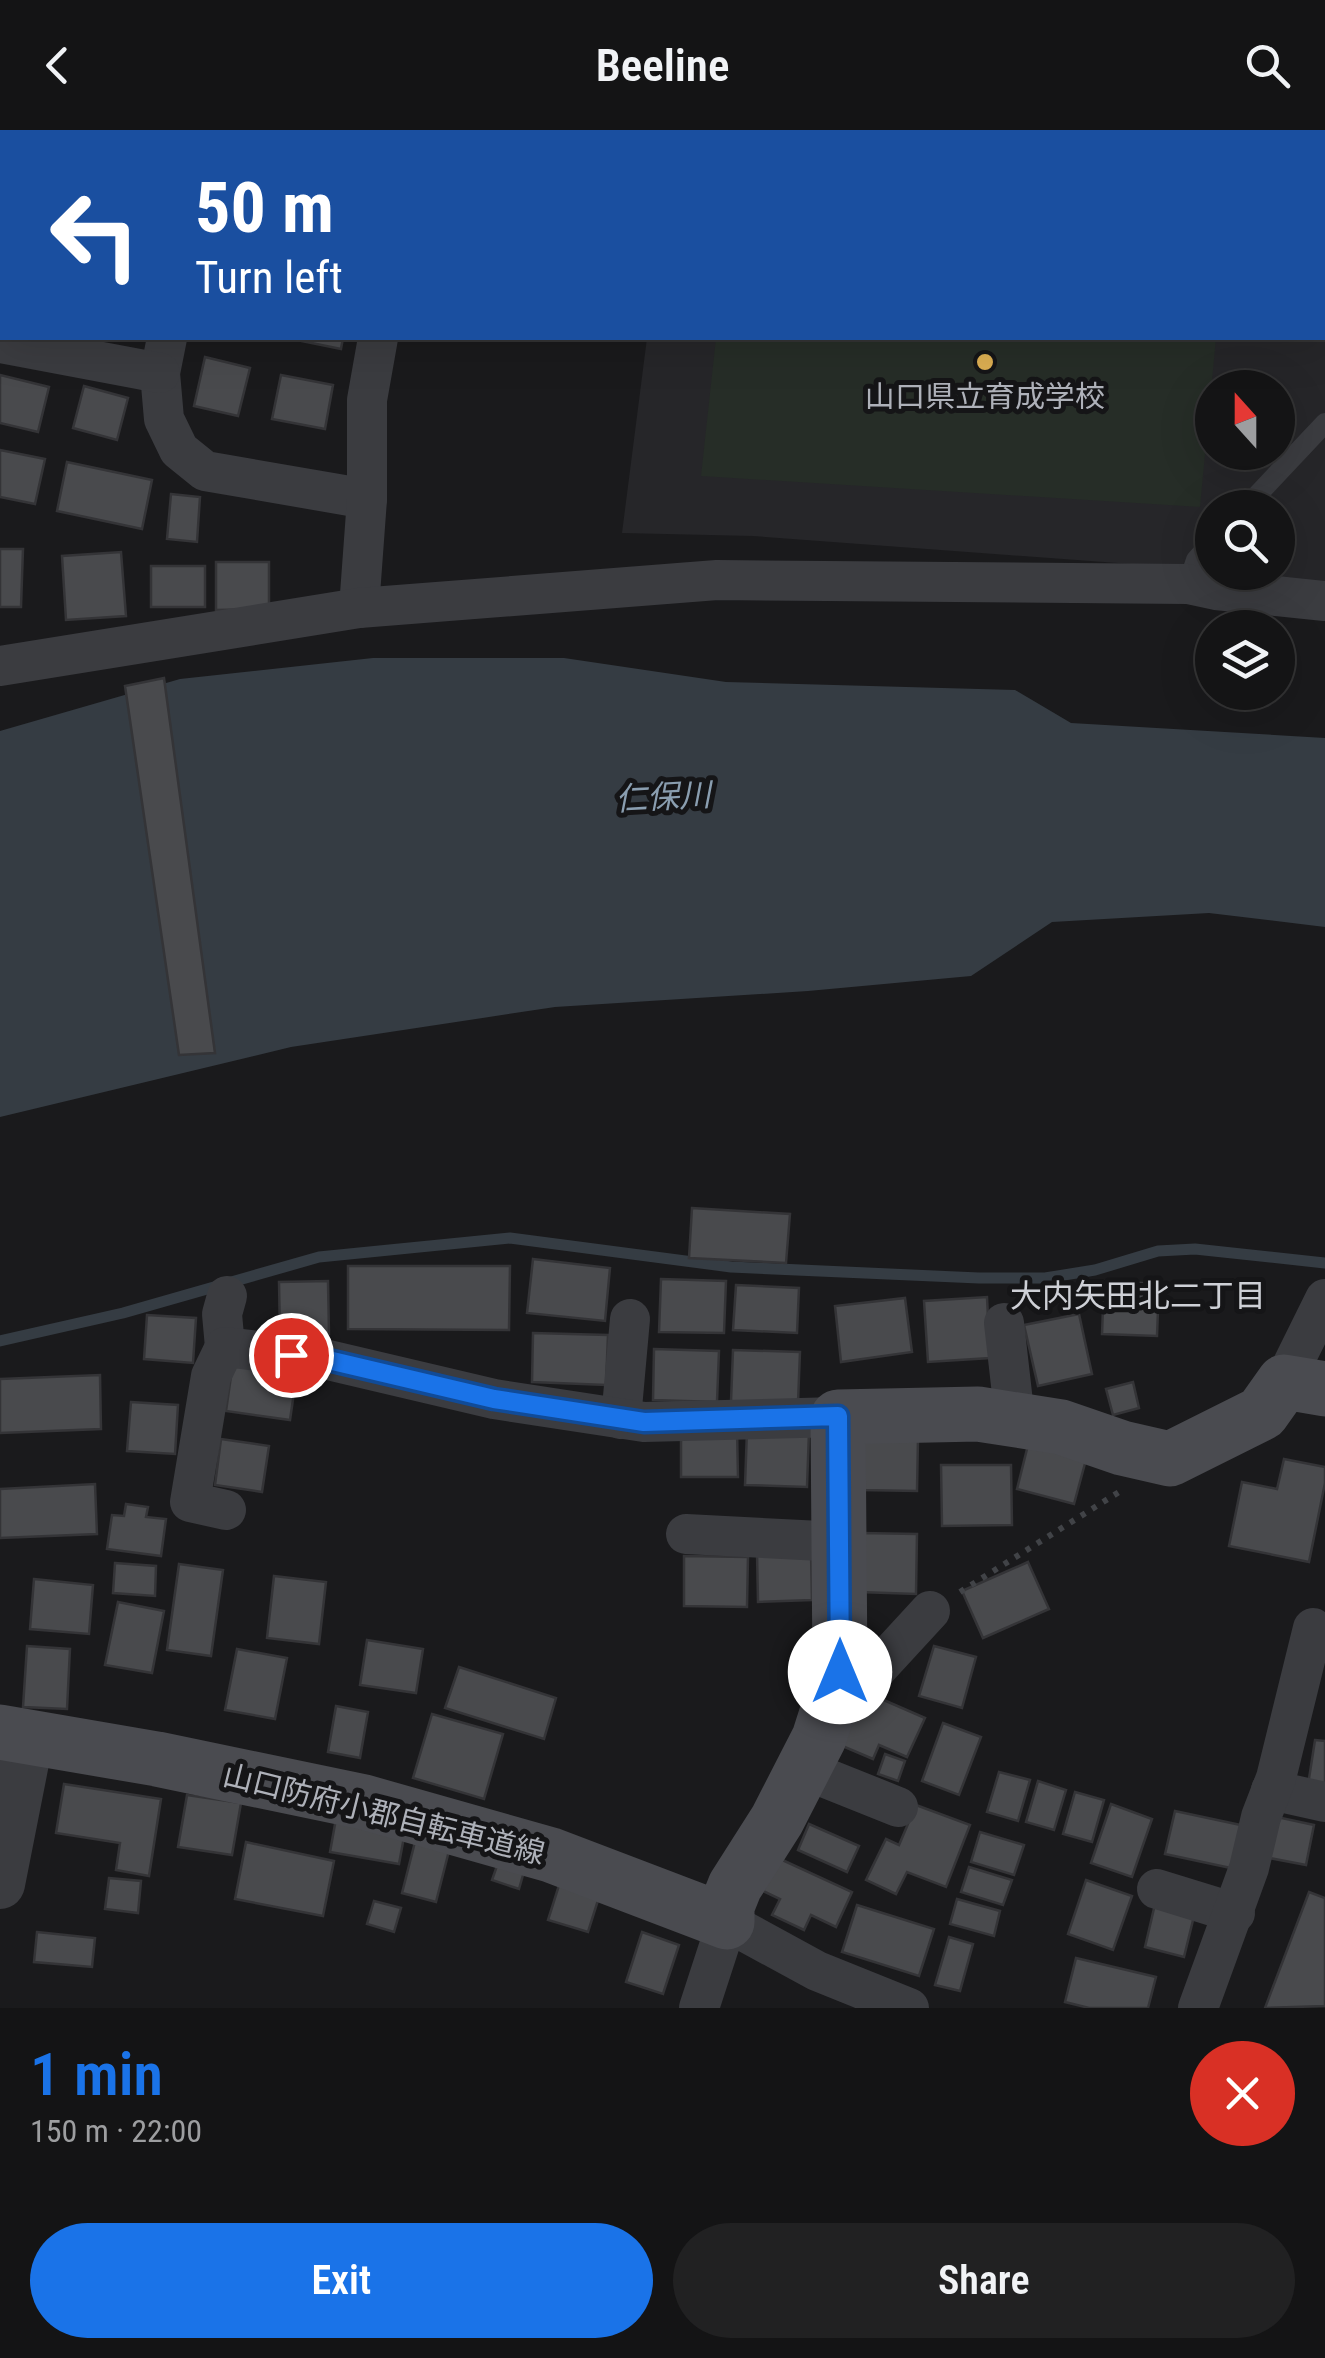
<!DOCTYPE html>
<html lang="en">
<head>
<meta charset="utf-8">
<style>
	:root { --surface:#141415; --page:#212122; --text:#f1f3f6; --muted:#9d9ea0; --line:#333334; --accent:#1a73e8 }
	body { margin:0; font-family:"Roboto Condensed","Noto Sans JP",sans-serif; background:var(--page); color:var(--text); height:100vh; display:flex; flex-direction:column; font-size:38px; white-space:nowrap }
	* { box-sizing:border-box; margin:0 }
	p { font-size:32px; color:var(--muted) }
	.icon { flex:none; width:55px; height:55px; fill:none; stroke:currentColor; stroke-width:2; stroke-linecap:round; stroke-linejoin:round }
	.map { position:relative; height:1878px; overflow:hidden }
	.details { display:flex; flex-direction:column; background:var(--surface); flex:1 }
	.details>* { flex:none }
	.banner { position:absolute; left:0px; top:0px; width:1325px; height:210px; box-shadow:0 10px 40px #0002,0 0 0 2px var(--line); background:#1a4fa0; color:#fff; overflow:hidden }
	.needle { width:65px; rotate:339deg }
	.tools { position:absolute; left:1195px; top:240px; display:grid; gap:20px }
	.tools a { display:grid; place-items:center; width:100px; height:100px; border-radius:50%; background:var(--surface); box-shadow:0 10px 40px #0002,0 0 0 2px var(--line); font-size:50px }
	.pin { position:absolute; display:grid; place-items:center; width:85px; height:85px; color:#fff; margin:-42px; border:5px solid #fff; border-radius:50%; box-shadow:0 2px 10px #0007 }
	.me { position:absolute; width:110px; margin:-55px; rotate:0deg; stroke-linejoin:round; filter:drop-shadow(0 0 8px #0008) }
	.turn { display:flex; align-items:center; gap:35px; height:210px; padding:0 30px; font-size:45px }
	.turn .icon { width:130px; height:130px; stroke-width:2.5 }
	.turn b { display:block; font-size:70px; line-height:85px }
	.round { display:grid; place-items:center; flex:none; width:105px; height:105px; border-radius:52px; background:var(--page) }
	.head { display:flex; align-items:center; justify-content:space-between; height:170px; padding:0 30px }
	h1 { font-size:60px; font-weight:600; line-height:75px; color:var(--accent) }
	.button { display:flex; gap:20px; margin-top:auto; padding:20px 30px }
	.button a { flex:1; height:115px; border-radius:60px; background:var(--accent); color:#fff; font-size:40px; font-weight:600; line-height:115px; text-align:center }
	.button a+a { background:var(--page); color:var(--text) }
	header { display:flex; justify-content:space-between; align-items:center; height:130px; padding:0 30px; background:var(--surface); font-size:45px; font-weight:600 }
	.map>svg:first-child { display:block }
	.built { fill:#262629; fill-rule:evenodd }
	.green { fill:#262d27 }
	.water { fill:#353c43 }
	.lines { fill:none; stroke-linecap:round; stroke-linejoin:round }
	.stream { stroke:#353c43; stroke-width:11 }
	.building { fill:#494a4d; stroke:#343437; stroke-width:2.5 }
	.path { stroke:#414347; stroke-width:6; stroke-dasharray:5 8; stroke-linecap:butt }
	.service { stroke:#3b3c40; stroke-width:20 }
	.minor { stroke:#3b3c40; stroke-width:40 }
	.tertiary { stroke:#3b3c40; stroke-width:50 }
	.secondary { stroke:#4a4b50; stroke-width:55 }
	.route-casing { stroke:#114b97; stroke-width:25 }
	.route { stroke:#1a73e8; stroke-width:18 }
	.poi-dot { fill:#dcae52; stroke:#151517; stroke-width:4 }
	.labels { text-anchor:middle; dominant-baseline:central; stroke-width:10; stroke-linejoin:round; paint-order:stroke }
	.poi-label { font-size:30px; fill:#aeb1b9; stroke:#151517 }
	.street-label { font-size:30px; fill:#aeb1b9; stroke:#151517 }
	.water-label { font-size:32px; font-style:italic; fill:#8a9eb0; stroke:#151517 }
	.neighbourhood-label { font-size:32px; fill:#ced0d6; stroke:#151517 }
</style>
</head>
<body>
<header><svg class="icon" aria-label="back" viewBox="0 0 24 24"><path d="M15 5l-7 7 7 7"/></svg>Beeline<svg class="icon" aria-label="search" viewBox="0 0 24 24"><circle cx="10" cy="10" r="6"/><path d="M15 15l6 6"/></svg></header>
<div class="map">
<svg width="1325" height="1878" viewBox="0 0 1325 1878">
	<rect width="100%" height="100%" fill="#1a1a1c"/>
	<path class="built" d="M672,0H1325V452L1233,443L1278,442V378H1212V440L753,406L622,403L647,208H1322V2H671ZM1212,258H1278V322H1212Z"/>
	<polygon class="green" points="716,208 1216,208 1200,377 701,346"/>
	<polygon class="water" points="373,528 564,528 726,552 1015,560 1071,593 1325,608 1325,797 1209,783 1052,792 971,846 808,861 555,877 291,917 0,987 0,601 180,549"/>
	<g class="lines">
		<polyline class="stream" points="0,1211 123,1183 319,1127 510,1108 731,1137 979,1148 1045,1148 1095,1140 1158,1121 1195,1119 1325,1133"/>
	</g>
	<g class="building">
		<polygon points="1019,0 1203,0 1018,2"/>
		<polygon points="287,208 343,208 341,219"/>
		<polygon points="205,227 250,238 238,286 194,276"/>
		<polygon points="0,245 49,257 38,302 0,293"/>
		<polygon points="281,245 333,255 325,299 272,289"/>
		<polygon points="84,256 128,268 117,310 73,298"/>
		<polygon points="0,320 45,329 35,374 0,367"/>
		<polygon points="67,332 152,350 142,399 57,381"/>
		<polygon points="171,364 200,367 197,412 167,409"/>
		<polygon points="0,419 23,419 21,477 0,477"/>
		<polygon points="121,422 126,486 66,490 62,426"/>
		<polygon points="216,432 269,432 269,479 216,480"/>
		<rect x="151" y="436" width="54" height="41"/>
		<polygon points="164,548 215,923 179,925 125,556"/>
		<polygon points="692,1078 790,1084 786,1133 689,1128"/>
		<polygon points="533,1129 610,1138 605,1191 527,1183"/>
		<polygon points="348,1136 510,1136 509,1200 348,1199"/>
		<polygon points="661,1149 726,1151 724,1203 659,1202"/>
		<polygon points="328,1151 329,1204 280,1205 279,1152"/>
		<polygon points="1104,1151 1159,1154 1157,1206 1102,1204"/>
		<polygon points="736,1155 799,1158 797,1203 733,1200"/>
		<polygon points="987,1167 990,1228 928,1232 924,1171"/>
		<polygon points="905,1168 912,1222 841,1232 835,1176"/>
		<polygon points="1079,1184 1092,1244 1038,1256 1024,1195"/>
		<polygon points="147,1185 196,1188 193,1233 144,1229"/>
		<polygon points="533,1203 608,1205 606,1255 532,1252"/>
		<polygon points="654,1219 719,1221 717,1272 653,1270"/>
		<polygon points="733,1220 800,1222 798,1273 731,1271"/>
		<polygon points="233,1232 297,1242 290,1290 226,1281"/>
		<polygon points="100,1245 101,1299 0,1303 0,1249"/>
		<polygon points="1133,1252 1139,1278 1113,1285 1106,1259"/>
		<polygon points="131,1272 178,1275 175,1324 127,1321"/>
		<polygon points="737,1299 738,1347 681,1347 681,1300"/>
		<polygon points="747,1300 809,1302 807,1357 745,1355"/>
		<polygon points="863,1307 918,1309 917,1361 861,1360"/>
		<polygon points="221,1309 269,1316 262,1362 215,1355"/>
		<polygon points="1029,1311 1087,1326 1074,1374 1017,1359"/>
		<polygon points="1284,1329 1325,1337 1325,1353 1309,1432 1229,1416 1242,1352 1277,1359"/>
		<polygon points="941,1335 1011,1335 1012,1395 942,1396"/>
		<polygon points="95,1354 97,1404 0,1408 0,1359"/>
		<polygon points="126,1374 148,1377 146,1387 166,1389 161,1426 107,1419 112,1385 124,1386"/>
		<polygon points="861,1403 917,1404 916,1464 859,1462"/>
		<polygon points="811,1422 812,1470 758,1472 757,1423"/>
		<polygon points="684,1426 748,1427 747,1477 684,1476"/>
		<polygon points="1028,1432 1049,1479 983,1508 962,1461"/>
		<polygon points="115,1433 156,1436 155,1466 113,1463"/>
		<polygon points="179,1434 223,1440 211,1526 167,1520"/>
		<polygon points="274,1446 326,1452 319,1514 267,1508"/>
		<polygon points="34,1449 93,1455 89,1504 30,1499"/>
		<polygon points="118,1472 164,1481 152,1543 105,1535"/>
		<polygon points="367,1510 423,1519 416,1563 360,1555"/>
		<polygon points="27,1516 70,1519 67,1579 23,1577"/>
		<polygon points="934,1516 976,1527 962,1578 919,1566"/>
		<polygon points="237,1519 287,1528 275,1589 225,1580"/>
		<polygon points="459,1537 556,1568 544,1609 445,1578"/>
		<polygon points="863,1561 925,1588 907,1627 879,1615 873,1629 840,1615"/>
		<polygon points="336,1576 368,1582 360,1628 328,1622"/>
		<polygon points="432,1584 503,1604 484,1669 413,1648"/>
		<polygon points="943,1593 981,1607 959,1665 922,1651"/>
		<polygon points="1315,1610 1325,1611 1325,1658 1308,1655"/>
		<polygon points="885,1624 905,1631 898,1651 878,1644"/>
		<polygon points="999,1642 1030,1650 1018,1691 987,1682"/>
		<polygon points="1038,1651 1066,1660 1054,1700 1026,1692"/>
		<polygon points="64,1654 161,1669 149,1746 116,1740 120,1713 56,1703"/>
		<polygon points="1075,1662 1104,1670 1092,1712 1063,1704"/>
		<polygon points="187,1665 241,1673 232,1725 178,1717"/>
		<polygon points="1111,1674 1152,1689 1132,1747 1091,1733"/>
		<polygon points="916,1675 970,1695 946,1757 907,1742 896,1764 866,1750 886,1709 899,1715"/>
		<polygon points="1175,1681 1250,1697 1240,1740 1165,1724"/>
		<polygon points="337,1683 406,1696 399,1734 330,1722"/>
		<polygon points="1268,1685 1314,1695 1306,1735 1259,1726"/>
		<polygon points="809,1694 859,1716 847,1742 798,1720"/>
		<polygon points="980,1702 1024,1715 1014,1745 971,1732"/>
		<polygon points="417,1704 451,1713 436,1772 402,1763"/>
		<polygon points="246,1712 334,1731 323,1786 235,1769"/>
		<polygon points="778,1728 852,1762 836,1797 811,1785 804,1800 772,1785 780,1769 763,1761"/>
		<polygon points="499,1730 525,1738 519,1759 492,1750"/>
		<polygon points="969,1737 1012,1750 1003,1775 961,1762"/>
		<polygon points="109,1748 141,1751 138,1783 105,1779"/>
		<polygon points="1086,1750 1132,1766 1113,1820 1068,1804"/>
		<polygon points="560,1752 600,1764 588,1802 548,1790"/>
		<polygon points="1309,1762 1325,1768 1325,1876 1265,1878"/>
		<polygon points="957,1769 1000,1781 994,1806 950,1794"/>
		<polygon points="374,1771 401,1778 394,1802 367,1794"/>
		<polygon points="1155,1774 1195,1782 1184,1827 1145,1817"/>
		<polygon points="857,1775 934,1799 919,1846 842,1822"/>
		<polygon points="37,1802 95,1808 92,1837 34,1832"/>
		<polygon points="642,1802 679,1815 663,1864 626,1852"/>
		<polygon points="949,1807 973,1814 960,1861 935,1855"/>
		<polygon points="1076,1828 1156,1847 1148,1878 1089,1878 1065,1872"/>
	</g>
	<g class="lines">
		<polyline class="path" points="960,1462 1119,1362"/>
		<g class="service">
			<polyline points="1322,35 1325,35"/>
			<polyline points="1245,378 1325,293"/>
			<polyline points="1188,454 1196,430 1212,412"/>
		</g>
		<g class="minor">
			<polyline points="194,0 195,2"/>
			<polyline points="391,0 391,2"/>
			<polyline points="167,208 160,243 164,289 179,320 205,341 367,369"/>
			<polyline points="0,213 160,243"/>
			<polyline points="359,478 367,369 367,270 378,208"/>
			<polyline points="0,536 359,478 717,450 1188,454 1216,460 1325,471"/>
			<polyline points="1004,1193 1015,1290"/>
			<polyline points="225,1217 222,1184 227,1166"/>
			<polyline points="1284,1252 1325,1169"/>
			<polyline points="621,1289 630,1189"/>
			<polyline points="226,1380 190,1372 211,1246 225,1217 324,1229 494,1269 644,1292 838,1287"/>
			<polyline points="686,1404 841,1412"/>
			<polyline points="840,1542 872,1544 930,1481"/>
			<polyline points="803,1639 898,1677"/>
			<polyline points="1271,1660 1325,1672"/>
			<polyline points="1157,1759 1235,1783"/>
			<polyline points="699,1878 727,1792 817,1841 909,1878"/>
			<polyline points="1198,1878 1249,1738 1261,1687 1276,1648 1313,1498"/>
		</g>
		<polyline class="tertiary" points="0,1754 29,1607"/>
		<polyline class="secondary" points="0,1602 157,1629 364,1672 551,1725 727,1792 727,1776 735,1756 777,1690 819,1608 840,1542 838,1287 978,1284 1061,1297 1122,1318 1170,1329 1262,1283 1284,1252 1325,1259"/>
	</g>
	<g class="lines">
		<defs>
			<polyline id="route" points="291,1225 324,1229 494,1269 644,1292 838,1286 840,1542"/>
		</defs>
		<use href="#route" class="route-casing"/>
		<use href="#route" class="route"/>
	</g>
	<circle class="poi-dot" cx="985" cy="232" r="10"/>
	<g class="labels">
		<g class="poi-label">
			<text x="985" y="266">山口県立育成学校</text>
		</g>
		<g class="street-label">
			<text transform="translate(384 1684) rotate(14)">山口防府小郡自転車道線</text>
		</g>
		<g class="water-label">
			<text transform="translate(663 667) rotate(-3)">仁保川</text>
		</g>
		<g class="neighbourhood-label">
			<text x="1138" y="1166">大内矢田北二丁目</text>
		</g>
	</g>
</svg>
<div class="tools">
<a><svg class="needle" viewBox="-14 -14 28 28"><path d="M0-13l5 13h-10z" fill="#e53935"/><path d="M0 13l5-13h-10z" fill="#9d9ea0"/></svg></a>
<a><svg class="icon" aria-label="search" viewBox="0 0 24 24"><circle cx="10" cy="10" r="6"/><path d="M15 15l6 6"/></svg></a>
<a><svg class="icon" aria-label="layers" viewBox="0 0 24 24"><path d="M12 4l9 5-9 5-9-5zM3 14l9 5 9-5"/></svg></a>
</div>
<div class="pin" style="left:291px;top:1225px;background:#d93025"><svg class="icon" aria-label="arrive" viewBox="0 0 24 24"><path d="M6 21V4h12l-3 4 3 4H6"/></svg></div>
<svg class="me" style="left:840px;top:1542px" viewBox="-20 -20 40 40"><circle r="19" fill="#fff"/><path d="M0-13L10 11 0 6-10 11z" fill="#1a73e8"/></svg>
<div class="banner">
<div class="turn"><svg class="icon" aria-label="left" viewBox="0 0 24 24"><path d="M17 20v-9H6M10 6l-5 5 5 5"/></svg><div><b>50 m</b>Turn left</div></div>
</div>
</div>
<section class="details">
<div class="head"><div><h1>1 min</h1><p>150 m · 22:00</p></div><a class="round" style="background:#d93025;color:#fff"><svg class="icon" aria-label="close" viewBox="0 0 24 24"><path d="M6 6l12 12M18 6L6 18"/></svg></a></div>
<div class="button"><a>Exit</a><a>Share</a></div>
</section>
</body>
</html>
